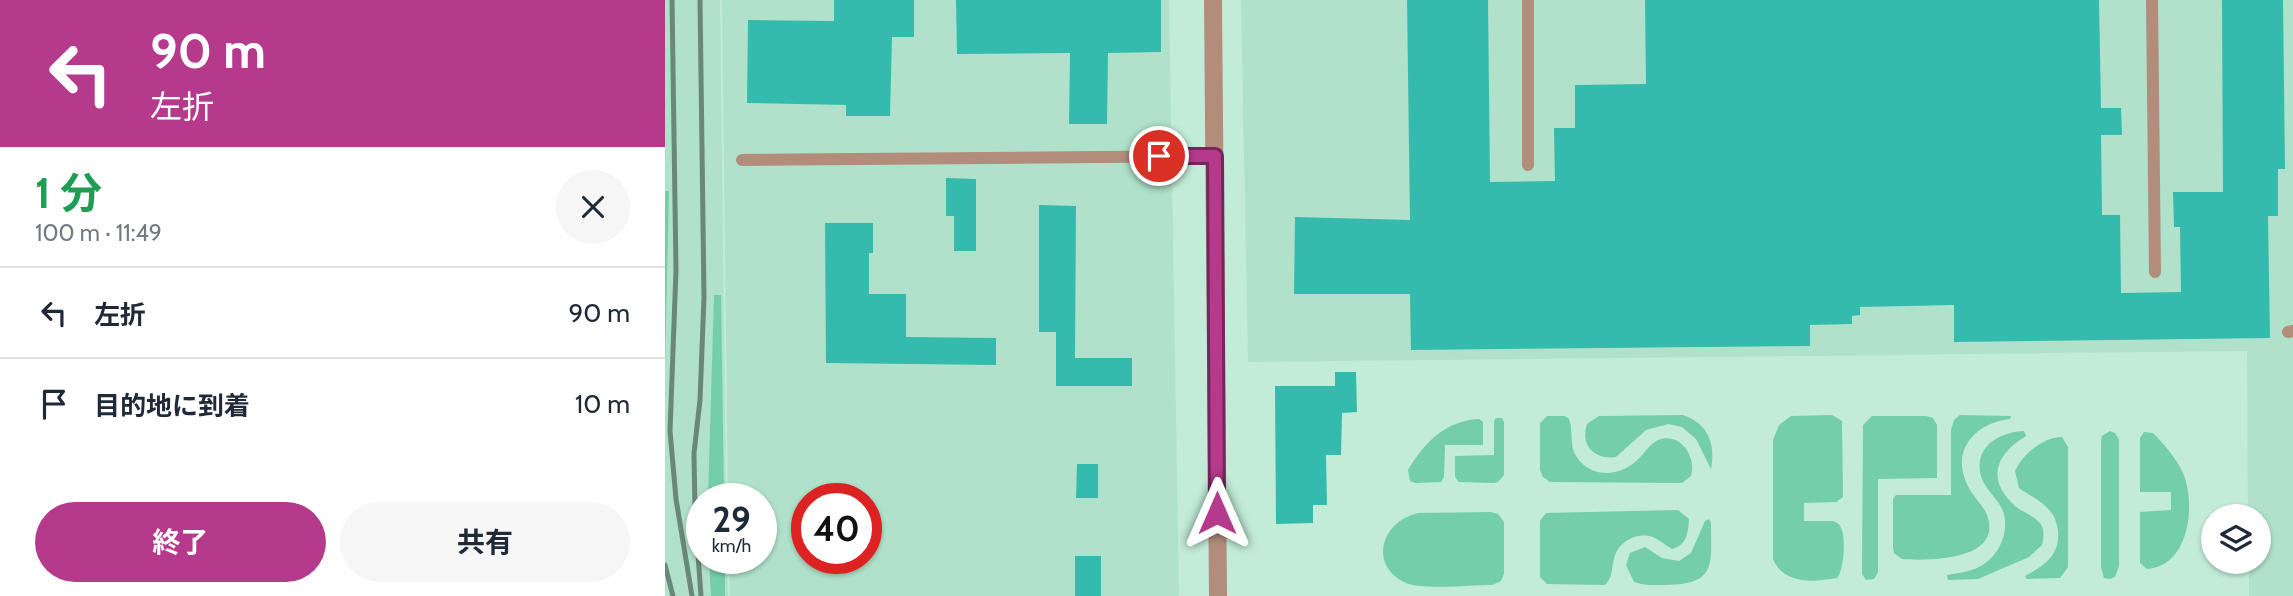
<!DOCTYPE html>
<html lang="ja">
<head>
<meta charset="utf-8">
<style>
	:root { --surface:#fff; --page:#f6f6f7; --text:#1f2937; --muted:#747a83; --line:#e0e1e3; --accent:#b63a8b }
	body { margin:0; font-family:Cabin,"Noto Sans JP",sans-serif; background:var(--page); color:var(--text); height:100vh; display:flex; flex-direction:column; font-size:26px; white-space:nowrap }
	* { box-sizing:border-box; margin:0 }
	p { font-size:23px; color:var(--muted) }
	.icon { flex:none; width:38px; height:38px; fill:none; stroke:currentColor; stroke-width:2; stroke-linecap:round; stroke-linejoin:round }
	.map { position:relative; flex:1; overflow:hidden }
	.side { display:flex; flex-direction:column; background:var(--surface); width:665px }
	.side>* { flex:none }
	.banner { background:#b63a8b; color:#fff; overflow:hidden }
	.fabs { position:absolute; left:1536px; top:504px; display:grid; gap:14px }
	.fabs a { display:grid; place-items:center; width:70px; height:70px; border-radius:50%; background:var(--surface); box-shadow:0 2px 5px #0004; font-size:35px }
	.speed { position:absolute; left:21px; top:483px; display:flex; gap:14px; font-size:35px; font-weight:700; text-align:center }
	.speed>* { display:grid; place-content:center; width:91px; height:91px; border-radius:50%; background:var(--surface); box-shadow:0 2px 5px #0004; line-height:1 }
	.speed small { font-size:18px; font-weight:400 }
	.speed .limit { border:10px solid #d22; background:#fff; color:#111 }
	.pin { position:absolute; display:grid; place-items:center; width:60px; height:60px; color:#fff; margin:-30px; border:4px solid #fff; border-radius:50%; box-shadow:0 2px 7px #0007 }
	.me { position:absolute; width:77px; margin:-38px; rotate:0deg; stroke-linejoin:round; filter:drop-shadow(0 0 5px #0008) }
	.turn { display:flex; align-items:center; gap:24px; height:147px; padding:0 35px; font-size:32px }
	.turn .icon { width:91px; height:91px; stroke-width:2.5 }
	.turn b { display:block; font-size:49px; line-height:60px }
	.round { display:grid; place-items:center; flex:none; width:74px; height:74px; border-radius:37px; background:var(--page) }
	.head { display:flex; align-items:center; justify-content:space-between; height:119px; padding:0 35px }
	h1 { font-size:42px; font-weight:700; line-height:52px; color:#1e9e55 }
	.action { display:flex; gap:14px; margin-top:auto; padding:14px 35px }
	.action a { flex:1; height:80px; border-radius:42px; background:var(--accent); color:#fff; font-size:28px; font-weight:700; line-height:80px; text-align:center }
	.action a+a { background:var(--page); color:var(--text) }
	ul { padding:0; list-style:none }
	li { display:flex; align-items:center; gap:21px; height:91px; padding:0 35px; border-top:2px solid var(--line) }
	li div { flex:1 }
	li b { display:block; font-size:26px }
	li em { font-style:normal }
	main { display:flex; flex:1; min-height:0 }
	.map>svg:first-child { display:block }
	.built { fill:#b0e1ca; fill-rule:evenodd }
	.green { fill:#74cea7 }
	.building { fill:#35bbad }
	.lines { fill:none; stroke-linecap:round; stroke-linejoin:round }
	.service { stroke:#b28d7c; stroke-width:12 }
	.tertiary { stroke:#b28d7c; stroke-width:18 }
	.rail { stroke:#6a8779; stroke-width:5 }
	.route-casing { stroke:#76265a; stroke-width:18 }
	.route { stroke:#b63a8b; stroke-width:12 }
</style>
</head>
<body>
<main>
<section class="side">
<div class="banner">
<div class="turn"><svg class="icon" aria-label="left" viewBox="0 0 24 24"><path d="M17 20v-9H6M10 6l-5 5 5 5"/></svg><div><b>90 m</b>左折</div></div>
</div>
<div class="head"><div><h1>1 分</h1><p>100 m · 11:49</p></div><a class="round"><svg class="icon" aria-label="close" viewBox="0 0 24 24"><path d="M6 6l12 12M18 6L6 18"/></svg></a></div>
<ul>
<li><svg class="icon" aria-label="left" viewBox="0 0 24 24"><path d="M17 20v-9H6M10 6l-5 5 5 5"/></svg><div><b>左折</b></div><em>90 m</em></li>
<li><svg class="icon" aria-label="arrive" viewBox="0 0 24 24"><path d="M6 21V4h12l-3 4 3 4H6"/></svg><div><b>目的地に到着</b></div><em>10 m</em></li>
</ul>
<div class="action"><a>終了</a><a>共有</a></div>
</section>
<div class="map">
<svg width="1628" height="596" viewBox="0 0 1628 596">
	<rect width="100%" height="100%" fill="#c2ecd7"/>
	<g class="built">
		<polygon points="0,0 55,0 61,499 37,499 37,558 62,558 63,596 0,596"/>
		<path d="M57,0H504L514,596H65L64,558H96V499H63ZM142,499H201V558H142Z"/>
		<polygon points="576,0 1628,0 1628,596 1584,596 1584,562 1594,562 1594,516 1583,516 1582,351 583,362"/>
	</g>
	<g class="green">
		<polygon points="0,191 4,191 0,362"/>
		<polygon points="49,295 56,295 59,499 43,499"/>
		<path d="M1018,415C1043,423 1051,445 1046,469L1031,439L1017,427L1003,424L981,430L951,457C929,460 915,445 922,424L934,416Z"/>
		<path d="M1295,415L1346,416L1345,419C1309,423 1284,452 1304,488C1309,498 1318,505 1322,515C1339,561 1263,561 1237,559L1229,553L1228,547V499L1231,495H1286V430L1289,420Z"/>
		<path d="M882,416H900L904,419C908,429 905,442 909,452C920,476 949,479 969,463C978,456 983,445 993,440C1015,431 1032,457 1026,476L1017,483L885,482L878,477L875,470V423Z"/>
		<path d="M1126,416L1167,415L1177,421L1178,497L1171,502L1139,503V521H1168C1172,523 1174,523 1176,528C1181,537 1179,571 1172,578C1148,582 1119,585 1108,559V440L1114,425Z"/>
		<polygon points="1207,416 1261,416 1268,418 1272,425 1272,478 1213,479 1213,572 1209,579 1201,580 1197,574 1198,425"/>
		<polygon points="831,418 837,418 839,422 839,475 833,482 829,483 794,482 790,477 790,456 829,455 829,421"/>
		<path d="M814,419L818,422V445H780L779,477L776,482L750,483L745,481L743,470C760,442 780,421 814,419Z"/>
		<path d="M1359,431L1361,436C1335,452 1320,475 1346,502C1360,518 1385,515 1377,545L1364,557L1313,579L1283,580L1282,575C1293,573 1304,572 1314,567C1334,557 1345,532 1338,511C1333,499 1322,491 1317,479C1306,448 1334,432 1359,431Z"/>
		<polygon points="1445,431 1450,433 1454,440 1454,566 1450,577 1445,579 1439,578 1436,568 1436,442 1437,436"/>
		<path d="M1479,432L1488,433C1500,445 1511,458 1518,473C1531,504 1525,566 1482,569L1475,563V512L1506,510V492H1475V438Z"/>
		<path d="M1397,437L1403,447V567L1395,578L1362,579L1360,576C1379,566 1395,556 1393,531C1392,524 1390,516 1385,511C1377,501 1364,495 1354,488L1350,471C1357,455 1378,437 1397,437Z"/>
		<path d="M1013,510L1024,519C1023,533 1022,545 1007,549C1001,546 995,540 988,537C971,531 952,543 949,559C946,570 948,577 940,585L882,584L875,577V521L881,513Z"/>
		<path d="M753,513L826,512L833,514L839,522V574L836,581L827,585C807,585 757,590 741,583C704,566 715,522 753,513Z"/>
		<path d="M1044,519L1046,523C1046,565 1052,584 1001,585C990,585 979,586 969,582L961,565L965,553L980,547L997,558L1014,561L1026,553L1040,521Z"/>
		<polygon points="44,558 60,558 60,596 46,596"/>
	</g>
	<g class="building">
		<polygon points="169,0 249,0 249,37 227,37 225,116 181,116 181,105 82,103 83,20 169,21"/>
		<polygon points="291,0 496,0 496,52 443,53 442,124 404,124 405,53 292,54"/>
		<polygon points="742,0 823,0 825,182 890,181 889,128 910,128 910,85 981,84 980,0 1434,0 1436,108 1456,108 1457,135 1436,135 1437,215 1455,215 1456,293 1516,292 1515,227 1509,227 1508,192 1558,192 1557,0 1618,0 1620,169 1613,169 1613,216 1603,216 1605,338 1289,342 1289,305 1195,307 1195,315 1187,316 1187,324 1145,325 1145,346 746,350 745,294 629,294 630,217 745,220"/>
		<polygon points="281,178 311,179 311,251 289,251 289,216 281,216"/>
		<polygon points="374,205 411,206 410,358 467,358 467,386 391,386 391,332 374,332"/>
		<polygon points="160,223 208,223 208,253 204,253 204,294 241,294 241,337 331,338 331,365 161,363"/>
		<polygon points="670,372 691,372 692,412 677,413 676,455 661,455 662,505 648,505 648,523 611,524 610,386 670,386"/>
		<polygon points="412,464 433,464 433,498 411,498"/>
		<rect x="410" y="556" width="26" height="40"/>
	</g>
	<g class="lines">
		<g class="service">
			<polyline points="863,0 863,165"/>
			<polyline points="1487,0 1490,272"/>
			<polyline points="77,160 550,156"/>
			<polyline points="1623,332 1628,331"/>
		</g>
		<polyline class="tertiary" points="548,0 553,596"/>
		<g class="rail">
			<polyline points="7,0 11,270 5,431 11,499 27,596"/>
			<polyline points="35,0 39,297 35,400 29,453 30,513 36,596"/>
			<polyline points="0,565 8,596"/>
		</g>
	</g>
	<g class="lines">
		<defs>
			<polyline id="route" points="494,156 550,156 552,513"/>
		</defs>
		<use href="#route" class="route-casing"/>
		<use href="#route" class="route"/>
	</g>
</svg>
<div class="fabs">
<a><svg class="icon" aria-label="layers" viewBox="0 0 24 24"><path d="M12 4l9 5-9 5-9-5zM3 14l9 5 9-5"/></svg></a>
</div>
<div class="speed"><div>29<small>km/h</small></div><div class="limit">40</div></div>
<div class="pin" style="left:494px;top:156px;background:#d93025"><svg class="icon" aria-label="arrive" viewBox="0 0 24 24"><path d="M6 21V4h12l-3 4 3 4H6"/></svg></div>
<svg class="me" style="left:552px;top:513px" viewBox="-20 -20 40 40"><path d="M0-17L14 15 0 8-14 15z" fill="#b63a8b" stroke="#fff" stroke-width="4"/></svg>
</div>
</main>
</body>
</html>
